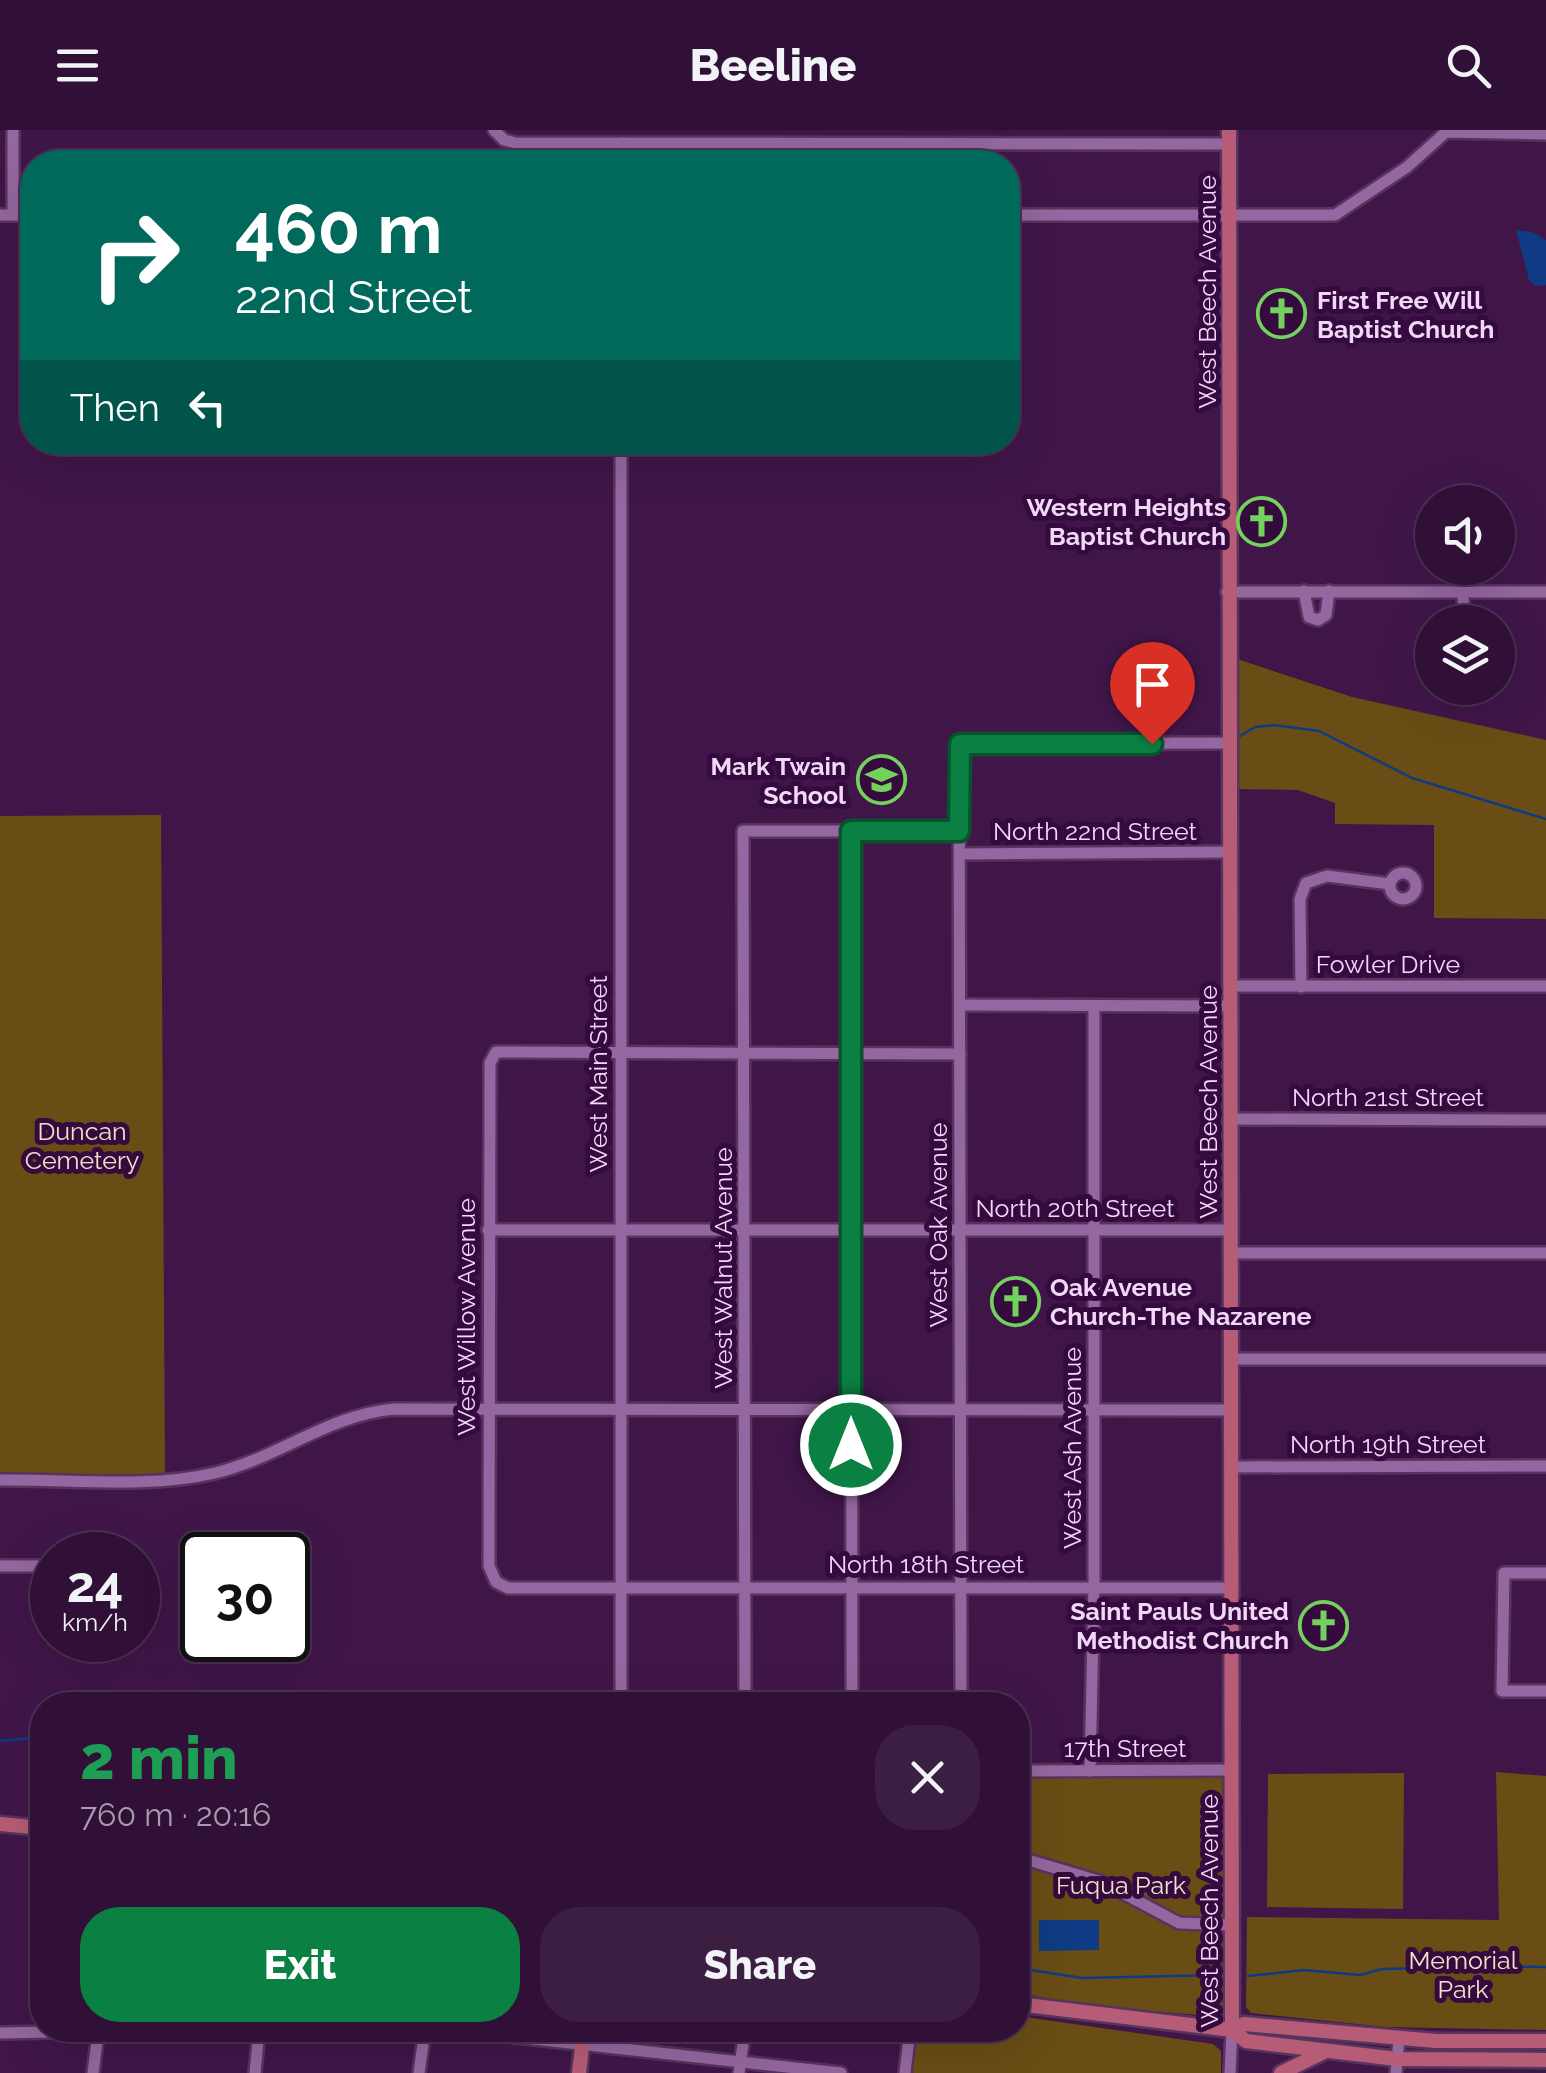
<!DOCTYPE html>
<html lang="en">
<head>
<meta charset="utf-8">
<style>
	:root { --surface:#301037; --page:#3c1e42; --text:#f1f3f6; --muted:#a89dad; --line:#4b3052; --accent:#0b8043 }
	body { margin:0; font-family:Raleway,sans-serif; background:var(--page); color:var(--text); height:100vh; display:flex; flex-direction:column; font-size:38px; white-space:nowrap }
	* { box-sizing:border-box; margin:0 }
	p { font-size:32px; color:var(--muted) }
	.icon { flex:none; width:55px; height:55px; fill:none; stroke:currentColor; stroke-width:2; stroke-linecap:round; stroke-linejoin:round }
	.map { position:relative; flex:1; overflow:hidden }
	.side { position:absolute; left:30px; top:1562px; width:1000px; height:350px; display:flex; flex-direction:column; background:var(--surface); border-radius:40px; box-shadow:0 10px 40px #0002,0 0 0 2px var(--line) }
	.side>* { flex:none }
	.top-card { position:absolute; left:20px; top:20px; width:1000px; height:305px; border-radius:40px; box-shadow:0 10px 40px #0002,0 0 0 2px var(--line); background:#00695c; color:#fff; overflow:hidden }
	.tools { position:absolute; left:1415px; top:355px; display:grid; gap:20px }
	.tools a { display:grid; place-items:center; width:100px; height:100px; border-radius:50%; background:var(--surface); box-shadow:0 10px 40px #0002,0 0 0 2px var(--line); font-size:50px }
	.speed { position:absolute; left:30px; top:1402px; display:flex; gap:20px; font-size:50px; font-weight:700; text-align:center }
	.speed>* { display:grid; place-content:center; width:130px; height:130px; border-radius:50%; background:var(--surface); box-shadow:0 10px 40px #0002,0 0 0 2px var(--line); line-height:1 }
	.speed small { font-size:25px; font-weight:400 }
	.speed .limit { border:5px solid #111; border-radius:15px; background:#fff; color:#111 }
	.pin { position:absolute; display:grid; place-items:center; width:85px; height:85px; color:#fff; margin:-102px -42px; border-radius:50% 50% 50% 0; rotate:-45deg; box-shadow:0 0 10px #0007 }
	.pin .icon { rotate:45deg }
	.me { position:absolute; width:110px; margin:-55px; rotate:0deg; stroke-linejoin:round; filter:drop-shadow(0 0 8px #0008) }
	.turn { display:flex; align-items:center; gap:35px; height:210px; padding:0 50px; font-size:45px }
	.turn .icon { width:130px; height:130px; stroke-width:2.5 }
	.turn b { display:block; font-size:70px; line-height:85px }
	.then { display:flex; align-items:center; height:95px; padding:0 50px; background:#0003; gap:20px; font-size:38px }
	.round { display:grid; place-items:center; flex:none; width:105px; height:105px; border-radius:40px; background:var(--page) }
	.overview { display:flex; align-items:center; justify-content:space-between; height:170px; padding:0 50px }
	h1 { font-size:60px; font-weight:800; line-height:75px; color:#1e9e55 }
	.action { display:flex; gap:20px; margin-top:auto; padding:20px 50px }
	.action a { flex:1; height:115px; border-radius:40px; background:var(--accent); color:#fff; font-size:40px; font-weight:800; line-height:115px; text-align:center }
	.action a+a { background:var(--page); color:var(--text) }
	header { display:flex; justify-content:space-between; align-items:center; height:130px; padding:0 50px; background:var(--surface); font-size:45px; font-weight:800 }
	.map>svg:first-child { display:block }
	.green { fill:#694d15 }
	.water { fill:#0e3b83 }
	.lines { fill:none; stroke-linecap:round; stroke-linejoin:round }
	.stream { stroke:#0e3b83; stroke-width:2.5 }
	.minor-casing { stroke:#56345e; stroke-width:16 }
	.major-casing { stroke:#56345e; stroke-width:19 }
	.minor { stroke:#9567a0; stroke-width:11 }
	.major { stroke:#b75c77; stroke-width:14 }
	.route-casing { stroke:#07532c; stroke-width:25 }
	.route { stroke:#0b8043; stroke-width:18 }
	.labels { text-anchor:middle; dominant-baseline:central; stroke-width:10; stroke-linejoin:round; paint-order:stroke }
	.street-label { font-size:25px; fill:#f1d8f7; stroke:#350a3e }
	.poi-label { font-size:25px; font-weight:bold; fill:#f1d8f7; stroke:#350a3e; text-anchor:end }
	.park-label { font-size:25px; fill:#f2e1c7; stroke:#350a3e }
</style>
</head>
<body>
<header><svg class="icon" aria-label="menu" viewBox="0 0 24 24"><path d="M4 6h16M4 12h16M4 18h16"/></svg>Beeline<svg class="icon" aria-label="search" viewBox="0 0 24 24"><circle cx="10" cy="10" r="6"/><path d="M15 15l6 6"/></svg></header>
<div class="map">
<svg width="1546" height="1943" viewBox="0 0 1546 1943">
	<rect width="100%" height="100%" fill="#401649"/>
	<g class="green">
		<polygon points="1234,528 1352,567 1546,610 1546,789 1434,788 1434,695 1335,694 1335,673 1298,660 1234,659"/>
		<polygon points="161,685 165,1344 0,1346 0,686"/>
		<polygon points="1496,1642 1546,1646 1546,1900 1386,1897 1251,1883 1246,1877 1247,1787 1499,1790"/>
		<polygon points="1404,1643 1403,1779 1267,1777 1268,1644"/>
		<polygon points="1225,1645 1223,1887 1090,1876 1018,1863 1018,1646"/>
		<polygon points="1018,1886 1213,1914 1221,1921 1221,1943 911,1943 916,1900 1018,1900"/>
	</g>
	<g class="water">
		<polygon points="1516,100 1532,102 1546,110 1546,155 1536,156 1529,150"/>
		<polygon points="1039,1790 1099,1790 1099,1820 1039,1821"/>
	</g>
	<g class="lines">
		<g class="stream">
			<polyline points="1235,609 1255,597 1274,595 1319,601 1412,648 1546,689"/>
			<polyline points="0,1611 42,1607"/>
			<polyline points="1018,1838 1082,1848 1220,1845"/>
			<polyline points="1248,1846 1304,1840 1360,1845 1382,1839 1430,1838 1475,1842 1487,1836 1546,1837"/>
		</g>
		<defs>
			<g id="minor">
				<polyline points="13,0 13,85"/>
				<polyline points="494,0 504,10 516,13 1229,14"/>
				<polyline points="622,32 622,13"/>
				<polyline points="0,85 32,85"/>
				<polyline points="1008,85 1335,85 1407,37 1446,2 1546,4"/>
				<polyline points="1304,461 1309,487 1318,490 1326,485 1329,461"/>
				<polyline points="1227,462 1546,462"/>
				<polyline points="1463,462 1464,492"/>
				<polyline points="851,701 852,1575"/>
				<polyline points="961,724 1230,722"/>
				<circle cx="1403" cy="756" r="13"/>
				<polyline points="1230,856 1546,856"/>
				<polyline points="1301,857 1300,769 1306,753 1327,746 1390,754"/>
				<polyline points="960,875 1230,876"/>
				<polyline points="960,924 496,922 490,933 489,1436 496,1452 508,1458 1231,1458"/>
				<polyline points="1231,989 1546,990"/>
				<polyline points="488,1100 1231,1100"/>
				<polyline points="1230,1123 1546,1123"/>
				<polyline points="1230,1229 1546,1229"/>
				<polyline points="1231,1337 1546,1336"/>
				<path d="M0,1350C69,1349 147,1359 215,1343C278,1328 328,1285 394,1279L1230,1280"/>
				<polyline points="0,1436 38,1436"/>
				<polyline points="1546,1443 1504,1443 1502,1561 1546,1561"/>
				<polyline points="621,1575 621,312"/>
				<polyline points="745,1575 743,701 959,701"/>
				<polyline points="961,1575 959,614 1229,613"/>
				<polyline points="1018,1641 1232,1640"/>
				<polyline points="1090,1641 1094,1456 1094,876"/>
				<polyline points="1018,1727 1102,1752 1179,1793 1232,1795"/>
				<polyline points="452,1900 841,1943"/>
				<polyline points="0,1903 157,1900"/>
				<polyline points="93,1943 98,1904"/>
				<polyline points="255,1943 259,1900"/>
				<polyline points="419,1943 425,1900"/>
				<polyline points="739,1943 745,1900"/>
				<polyline points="905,1943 910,1900"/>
				<polyline points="1230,1943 1232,1900"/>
				<polyline points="1396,1943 1399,1909"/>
			</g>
			<g id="major">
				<polyline points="1229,0 1232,1900"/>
				<polyline points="0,1694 42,1698"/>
				<polyline points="1018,1874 1232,1900 1244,1894 1436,1911 1546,1911"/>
				<polyline points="1232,1900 1246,1911 1397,1929 1546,1930"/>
				<polyline points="579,1943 584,1900"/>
				<polyline points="1281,1943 1324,1922"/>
			</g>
		</defs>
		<use href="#minor" class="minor-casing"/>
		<use href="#major" class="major-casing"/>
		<use href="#minor" class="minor"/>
		<use href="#major" class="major"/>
	</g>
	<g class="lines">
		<defs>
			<polyline id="route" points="851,1315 851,701 959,701 960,614 1152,614"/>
		</defs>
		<use href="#route" class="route-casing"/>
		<use href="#route" class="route"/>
	</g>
	<defs>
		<symbol id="church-ring" viewBox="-11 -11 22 22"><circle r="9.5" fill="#350a3e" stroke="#73d25c" stroke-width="1.5"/><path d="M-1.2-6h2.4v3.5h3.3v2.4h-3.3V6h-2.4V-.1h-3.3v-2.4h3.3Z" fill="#73d25c"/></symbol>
		<symbol id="school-ring" viewBox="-11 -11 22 22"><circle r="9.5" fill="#350a3e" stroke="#73d25c" stroke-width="1.5"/><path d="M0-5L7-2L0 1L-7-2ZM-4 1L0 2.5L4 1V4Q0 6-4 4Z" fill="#73d25c"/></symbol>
	</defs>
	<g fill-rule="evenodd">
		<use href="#church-ring" x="1254" y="156" width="55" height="55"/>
		<use href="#church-ring" x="1234" y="364" width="55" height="55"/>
		<use href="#school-ring" x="854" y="622" width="55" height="55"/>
		<use href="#church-ring" x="988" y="1144" width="55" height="55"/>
		<use href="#church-ring" x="1296" y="1468" width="55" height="55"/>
	</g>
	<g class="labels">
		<g class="street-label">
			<text transform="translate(1207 162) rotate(-90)">West Beech Avenue</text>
			<text x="1095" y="701">North 22nd Street</text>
			<text x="1388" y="834">Fowler Drive</text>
			<text transform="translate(598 944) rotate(-90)">West Main Street</text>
			<text x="1388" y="967">North 21st Street</text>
			<text transform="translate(1208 972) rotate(-90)">West Beech Avenue</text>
			<text x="1075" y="1078">North 20th Street</text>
			<text transform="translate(938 1095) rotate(-90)">West Oak Avenue</text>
			<text transform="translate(723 1138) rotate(-90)">West Walnut Avenue</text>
			<text transform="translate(466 1187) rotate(-90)">West Willow Avenue</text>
			<text x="1388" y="1314">North 19th Street</text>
			<text transform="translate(1072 1318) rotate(-90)">West Ash Avenue</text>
			<text x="926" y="1434">North 18th Street</text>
			<text x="1125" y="1618">17th Street</text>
			<text transform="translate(1209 1781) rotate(-90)">West Beech Avenue</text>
		</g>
		<g class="poi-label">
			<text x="1317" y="170" text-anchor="start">First Free Will<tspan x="1317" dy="29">Baptist Church</tspan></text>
			<text x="1226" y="377">Western Heights<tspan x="1226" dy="29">Baptist Church</tspan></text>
			<text x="846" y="636">Mark Twain<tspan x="846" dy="29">School</tspan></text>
			<text x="1050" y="1157" text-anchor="start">Oak Avenue<tspan x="1050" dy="29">Church-The Nazarene</tspan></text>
			<text x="1289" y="1481">Saint Pauls United<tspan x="1289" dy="29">Methodist Church</tspan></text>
		</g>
		<g class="park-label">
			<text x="82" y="1001">Duncan<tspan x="82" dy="29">Cemetery</tspan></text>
			<text x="1121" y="1755">Fuqua Park</text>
			<text x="1463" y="1830">Memorial<tspan x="1463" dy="29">Park</tspan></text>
		</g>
	</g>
</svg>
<div class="tools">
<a><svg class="icon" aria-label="sound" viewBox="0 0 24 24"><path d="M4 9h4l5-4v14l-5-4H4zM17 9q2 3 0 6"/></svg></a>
<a><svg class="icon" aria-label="layers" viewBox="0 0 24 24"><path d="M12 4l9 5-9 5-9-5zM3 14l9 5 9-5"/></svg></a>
</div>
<div class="speed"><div>24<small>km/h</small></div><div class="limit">30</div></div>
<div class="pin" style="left:1152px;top:614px;background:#d93025"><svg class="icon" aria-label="arrive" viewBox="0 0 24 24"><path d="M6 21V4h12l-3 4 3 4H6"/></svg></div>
<svg class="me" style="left:851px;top:1315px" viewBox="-20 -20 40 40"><circle r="17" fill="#0b8043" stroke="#fff" stroke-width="3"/><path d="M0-11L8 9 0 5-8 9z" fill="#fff"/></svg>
<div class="top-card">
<div class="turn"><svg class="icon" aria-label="right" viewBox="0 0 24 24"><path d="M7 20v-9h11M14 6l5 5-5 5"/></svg><div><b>460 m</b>22nd Street</div></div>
<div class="then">Then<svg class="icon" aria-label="left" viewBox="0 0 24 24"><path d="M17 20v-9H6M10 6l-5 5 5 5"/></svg></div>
</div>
<section class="side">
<div class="overview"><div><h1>2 min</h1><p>760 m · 20:16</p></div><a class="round"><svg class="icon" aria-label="close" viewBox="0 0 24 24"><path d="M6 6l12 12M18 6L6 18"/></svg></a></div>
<div class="action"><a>Exit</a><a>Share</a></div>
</section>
</div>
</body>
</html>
